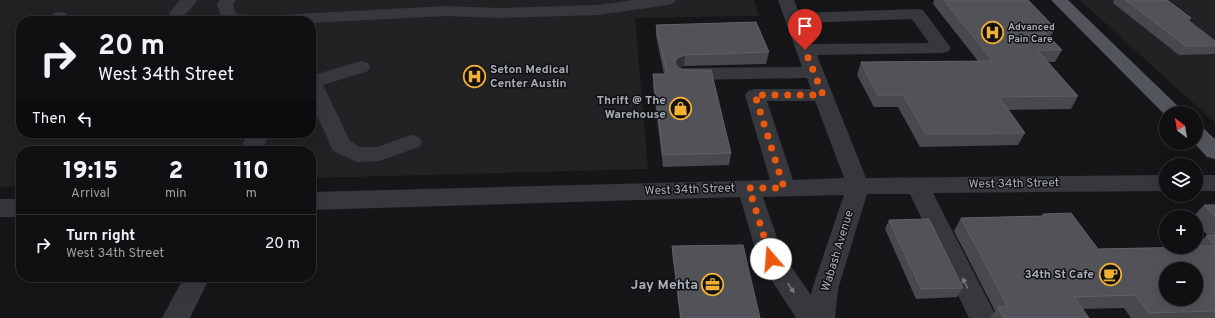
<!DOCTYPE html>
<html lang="en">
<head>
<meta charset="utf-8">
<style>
	:root { --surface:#101012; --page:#1e1e20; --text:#f1f3f6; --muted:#9c9d9f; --line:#303032 }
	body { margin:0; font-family:Overpass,sans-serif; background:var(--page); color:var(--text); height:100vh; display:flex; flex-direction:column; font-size:15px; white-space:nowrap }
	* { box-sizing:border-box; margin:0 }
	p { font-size:13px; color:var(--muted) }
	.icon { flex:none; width:22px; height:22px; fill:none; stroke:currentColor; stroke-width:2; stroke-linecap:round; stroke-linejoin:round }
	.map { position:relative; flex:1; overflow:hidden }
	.side { position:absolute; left:16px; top:146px; width:300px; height:136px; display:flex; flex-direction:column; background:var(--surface); border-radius:16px; box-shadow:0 4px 16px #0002,0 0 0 1px var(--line) }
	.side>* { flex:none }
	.banner { position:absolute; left:16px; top:16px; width:300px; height:122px; border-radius:16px; box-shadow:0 4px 16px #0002,0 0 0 1px var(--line); background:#101012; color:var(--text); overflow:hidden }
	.needle { width:26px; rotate:329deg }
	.buttons { position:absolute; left:1159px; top:106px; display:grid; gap:8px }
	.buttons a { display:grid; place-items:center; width:44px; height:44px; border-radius:50%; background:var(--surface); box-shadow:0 4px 16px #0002,0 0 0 1px var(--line); font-size:20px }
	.pin { position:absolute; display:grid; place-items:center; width:34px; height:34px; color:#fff; margin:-41px -17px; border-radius:50% 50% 50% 0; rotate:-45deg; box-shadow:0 0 4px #0007 }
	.pin .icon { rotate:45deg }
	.me { position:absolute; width:44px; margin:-22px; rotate:342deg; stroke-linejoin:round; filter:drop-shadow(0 0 3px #0008) }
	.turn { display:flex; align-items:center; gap:14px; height:84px; padding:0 16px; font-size:18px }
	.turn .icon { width:52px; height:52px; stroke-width:2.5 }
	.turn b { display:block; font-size:28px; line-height:34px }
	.then { display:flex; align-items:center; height:38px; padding:0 16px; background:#0003; gap:8px; font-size:15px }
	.eta { display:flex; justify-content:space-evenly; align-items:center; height:68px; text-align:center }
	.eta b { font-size:24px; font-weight:800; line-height:28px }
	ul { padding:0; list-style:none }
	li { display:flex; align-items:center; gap:12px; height:60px; padding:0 16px; border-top:1px solid var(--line) }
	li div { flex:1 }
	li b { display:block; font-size:15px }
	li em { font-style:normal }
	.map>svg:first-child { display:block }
	.built { fill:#222225; fill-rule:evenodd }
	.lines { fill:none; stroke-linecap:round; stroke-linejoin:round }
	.minor { fill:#37383d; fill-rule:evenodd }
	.major { fill:#53555c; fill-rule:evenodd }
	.wall { fill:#47494d }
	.shaded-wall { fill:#2f3033 }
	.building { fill:#525359; stroke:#5f6168; fill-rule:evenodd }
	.oneway { fill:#757881 }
	.route { stroke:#ea580c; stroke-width:7; stroke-dasharray:0 12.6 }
	.labels { text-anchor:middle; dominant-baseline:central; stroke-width:3; stroke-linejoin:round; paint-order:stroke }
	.far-poi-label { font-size:10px; font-weight:bold; fill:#a8adb8; stroke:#111113; text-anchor:start }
	.poi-label { font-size:12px; font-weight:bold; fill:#a8adb8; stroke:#111113; text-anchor:end }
	.street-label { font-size:12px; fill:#a8adb8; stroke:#111113 }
	.near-poi-label { font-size:14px; font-weight:bold; fill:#a8adb8; stroke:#111113; text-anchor:end }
</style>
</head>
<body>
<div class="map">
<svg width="1215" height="318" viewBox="0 0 1215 318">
	<rect width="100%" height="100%" fill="#161618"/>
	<g class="built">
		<path d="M0,0H754L759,16L635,18L648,169L311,178V151H21V186L0,187ZM21,21H311V133H21Z"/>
		<polygon points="1080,0 1215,0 1215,123"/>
	</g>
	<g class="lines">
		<g class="minor">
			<path d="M180,0H197C190,10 184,20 171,17L169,13Z"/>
			<polygon points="220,0 236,0 233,4 236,14 262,16 445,6 498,8 598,5 633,0 676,0 674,3 668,5 598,15 498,18 445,16 311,23 311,21 223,21 217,4"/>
			<path d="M778,0H794L799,13L917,9L923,10L951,48L948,52L942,53L817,55L866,178L1166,175V191L933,193L997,318H969L910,194H867L838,289L835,318H796L758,259L740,197L311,210V192L770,180L745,95L748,91L755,89H811L807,78L684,80L677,78L675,74L677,70L684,68L802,67ZM912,19L929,43L812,44L803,23ZM767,101H815L844,178L793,180ZM844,195L812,289L811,295L783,255L763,197Z"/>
			<polygon points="60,12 66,13 68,17 65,21 46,21 54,13"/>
			<polygon points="361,61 368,63 370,67 368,71 323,85 350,141 360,147 377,147 411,135 419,137 422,142 419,147 379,161 357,162 333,151 311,102 311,74 314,75"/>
			<polygon points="248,133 270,133 261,151 239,151"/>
			<rect x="1196" y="175" width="19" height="16"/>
			<rect x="0" y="199" width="21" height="18"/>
			<polygon points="184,277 210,277 190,318 162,318"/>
		</g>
		<g class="major">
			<polygon points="1051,0 1068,0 1185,113 1166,113 1166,116"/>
			<polygon points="1196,126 1203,128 1215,139 1215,159 1207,157 1194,143 1196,143"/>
		</g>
	</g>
	<g class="wall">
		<polygon points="934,0 1028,0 1055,28 1050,38 1062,50 1055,62 1048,62 1078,96 1071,109 1008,110 1025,133 1018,145 920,147 898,107 874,107 857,75 861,62 978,61 933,4"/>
		<polygon points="1114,0 1167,0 1191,18 1189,21 1215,41 1215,52 1214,54 1179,55 1113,3"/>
		<polygon points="656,25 769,52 766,64 684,66 679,68 731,153 729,165 663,167 653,86 653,74 664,74 656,36"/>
		<polygon points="1204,205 1215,205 1215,318 1131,318 1124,308 1083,309 1089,318 990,318 995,311 954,231 961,218 1042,216 1043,214 1098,249 1196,247 1196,246 1206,236 1208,236 1196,222 1196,217 1193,217"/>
		<polygon points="889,220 963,288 957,297 916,299 885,229"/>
		<polygon points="672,246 760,318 680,318 672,252"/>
	</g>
	<polygon class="shaded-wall" points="685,55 684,66 676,69 675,63 677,58"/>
	<g class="building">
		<polygon points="944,0 1028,0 1055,28 1041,28 1062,50 1037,50 1078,96 999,97 1025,133 926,134 903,95 878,95 861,62 993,61"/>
		<polygon points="1126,0 1167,0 1191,18 1185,18 1215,41 1215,45 1186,46"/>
		<polygon points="756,22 769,52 685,55 677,58 675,63 678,68 685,70 711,70 731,153 663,155 653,74 667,74 656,25"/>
		<polygon points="1204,205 1215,205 1215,217"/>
		<path d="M1071,213L1098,249L1196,247V246H1215V313L1213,311L1149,313L1135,295L1074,297L1089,318H1004L997,307H1006L1007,305L961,218L1044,216L1043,214ZM1166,269H1196V299H1166Z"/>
		<polygon points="929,219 963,288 921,289 889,220"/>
		<polygon points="1215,235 1215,246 1206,236"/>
		<polygon points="743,245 760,318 681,318 672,246"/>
	</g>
	<defs><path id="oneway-solid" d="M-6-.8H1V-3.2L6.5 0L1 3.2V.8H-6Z"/></defs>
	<g class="oneway">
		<use href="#oneway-solid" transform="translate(965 283) rotate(-118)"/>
		<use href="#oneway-solid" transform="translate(791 288) rotate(56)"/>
	</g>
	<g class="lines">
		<polyline class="route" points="771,259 749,188 784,188 755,95 823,95 805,50"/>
	</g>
	<defs>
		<symbol id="hospital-ring" viewBox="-11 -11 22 22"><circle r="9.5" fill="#111113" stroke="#f2b134" stroke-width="1.5"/><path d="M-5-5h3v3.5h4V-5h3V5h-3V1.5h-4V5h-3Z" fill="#f2b134"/></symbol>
		<symbol id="shop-ring" viewBox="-11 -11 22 22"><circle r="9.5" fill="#111113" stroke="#f2b134" stroke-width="1.5"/><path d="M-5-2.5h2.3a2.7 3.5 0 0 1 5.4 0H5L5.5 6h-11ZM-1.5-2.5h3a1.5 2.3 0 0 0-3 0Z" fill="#f2b134"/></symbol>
		<symbol id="cafe-ring" viewBox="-11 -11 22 22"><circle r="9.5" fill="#111113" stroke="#f2b134" stroke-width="1.5"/><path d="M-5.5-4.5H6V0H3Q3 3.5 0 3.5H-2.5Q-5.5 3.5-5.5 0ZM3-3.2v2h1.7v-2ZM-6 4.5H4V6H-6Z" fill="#f2b134"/></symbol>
		<symbol id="office-ring" viewBox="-11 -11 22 22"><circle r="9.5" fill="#111113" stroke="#f2b134" stroke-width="1.5"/><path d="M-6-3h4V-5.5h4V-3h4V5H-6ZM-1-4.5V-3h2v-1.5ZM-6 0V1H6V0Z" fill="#f2b134"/></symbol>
	</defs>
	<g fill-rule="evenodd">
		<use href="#hospital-ring" x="980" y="20" width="25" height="25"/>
		<use href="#hospital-ring" x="462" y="64" width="25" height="25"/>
		<use href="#shop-ring" x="668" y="96" width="25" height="25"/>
		<use href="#cafe-ring" x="1098" y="262" width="25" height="25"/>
		<use href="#office-ring" x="700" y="272" width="25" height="25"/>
	</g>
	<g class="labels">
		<g class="far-poi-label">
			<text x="1008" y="27">Advanced<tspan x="1008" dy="12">Pain Care</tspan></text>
		</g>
		<g class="poi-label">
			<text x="490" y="70" text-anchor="start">Seton Medical<tspan x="490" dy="14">Center Austin</tspan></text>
			<text x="666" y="101">Thrift @ The<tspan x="666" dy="14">Warehouse</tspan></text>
			<text x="1094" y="275">34th St Cafe</text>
		</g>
		<g class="street-label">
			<text transform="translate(1014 184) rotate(-1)">West 34th Street</text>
			<text transform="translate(690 190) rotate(-2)">West 34th Street</text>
			<text transform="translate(838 251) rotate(-73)">Wabash Avenue</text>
		</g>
		<g class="near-poi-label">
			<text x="698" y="285">Jay Mehta</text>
		</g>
	</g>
</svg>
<div class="buttons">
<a><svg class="needle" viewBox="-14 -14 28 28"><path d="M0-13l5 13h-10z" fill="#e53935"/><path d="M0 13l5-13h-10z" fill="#9c9d9f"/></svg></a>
<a><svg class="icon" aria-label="layers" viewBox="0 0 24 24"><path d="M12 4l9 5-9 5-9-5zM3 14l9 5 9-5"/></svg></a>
<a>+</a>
<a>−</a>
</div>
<div class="pin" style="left:805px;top:50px;background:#d93025"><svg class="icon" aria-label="arrive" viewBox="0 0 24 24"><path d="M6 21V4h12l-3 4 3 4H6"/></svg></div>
<svg class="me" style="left:771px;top:259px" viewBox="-20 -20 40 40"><circle r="19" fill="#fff"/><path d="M0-13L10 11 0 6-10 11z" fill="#ea580c"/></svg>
<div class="banner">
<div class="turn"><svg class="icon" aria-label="right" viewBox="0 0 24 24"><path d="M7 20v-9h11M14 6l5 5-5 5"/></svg><div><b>20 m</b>West 34th Street</div></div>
<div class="then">Then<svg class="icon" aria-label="left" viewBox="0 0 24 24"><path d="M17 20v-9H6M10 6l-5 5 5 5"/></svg></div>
</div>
<section class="side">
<div class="eta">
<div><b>19:15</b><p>Arrival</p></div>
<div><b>2</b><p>min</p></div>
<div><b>110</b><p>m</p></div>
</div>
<ul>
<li><svg class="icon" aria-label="right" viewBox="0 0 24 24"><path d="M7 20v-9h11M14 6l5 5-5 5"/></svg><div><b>Turn right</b><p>West 34th Street</p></div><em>20 m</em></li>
</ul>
</section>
</div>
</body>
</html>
